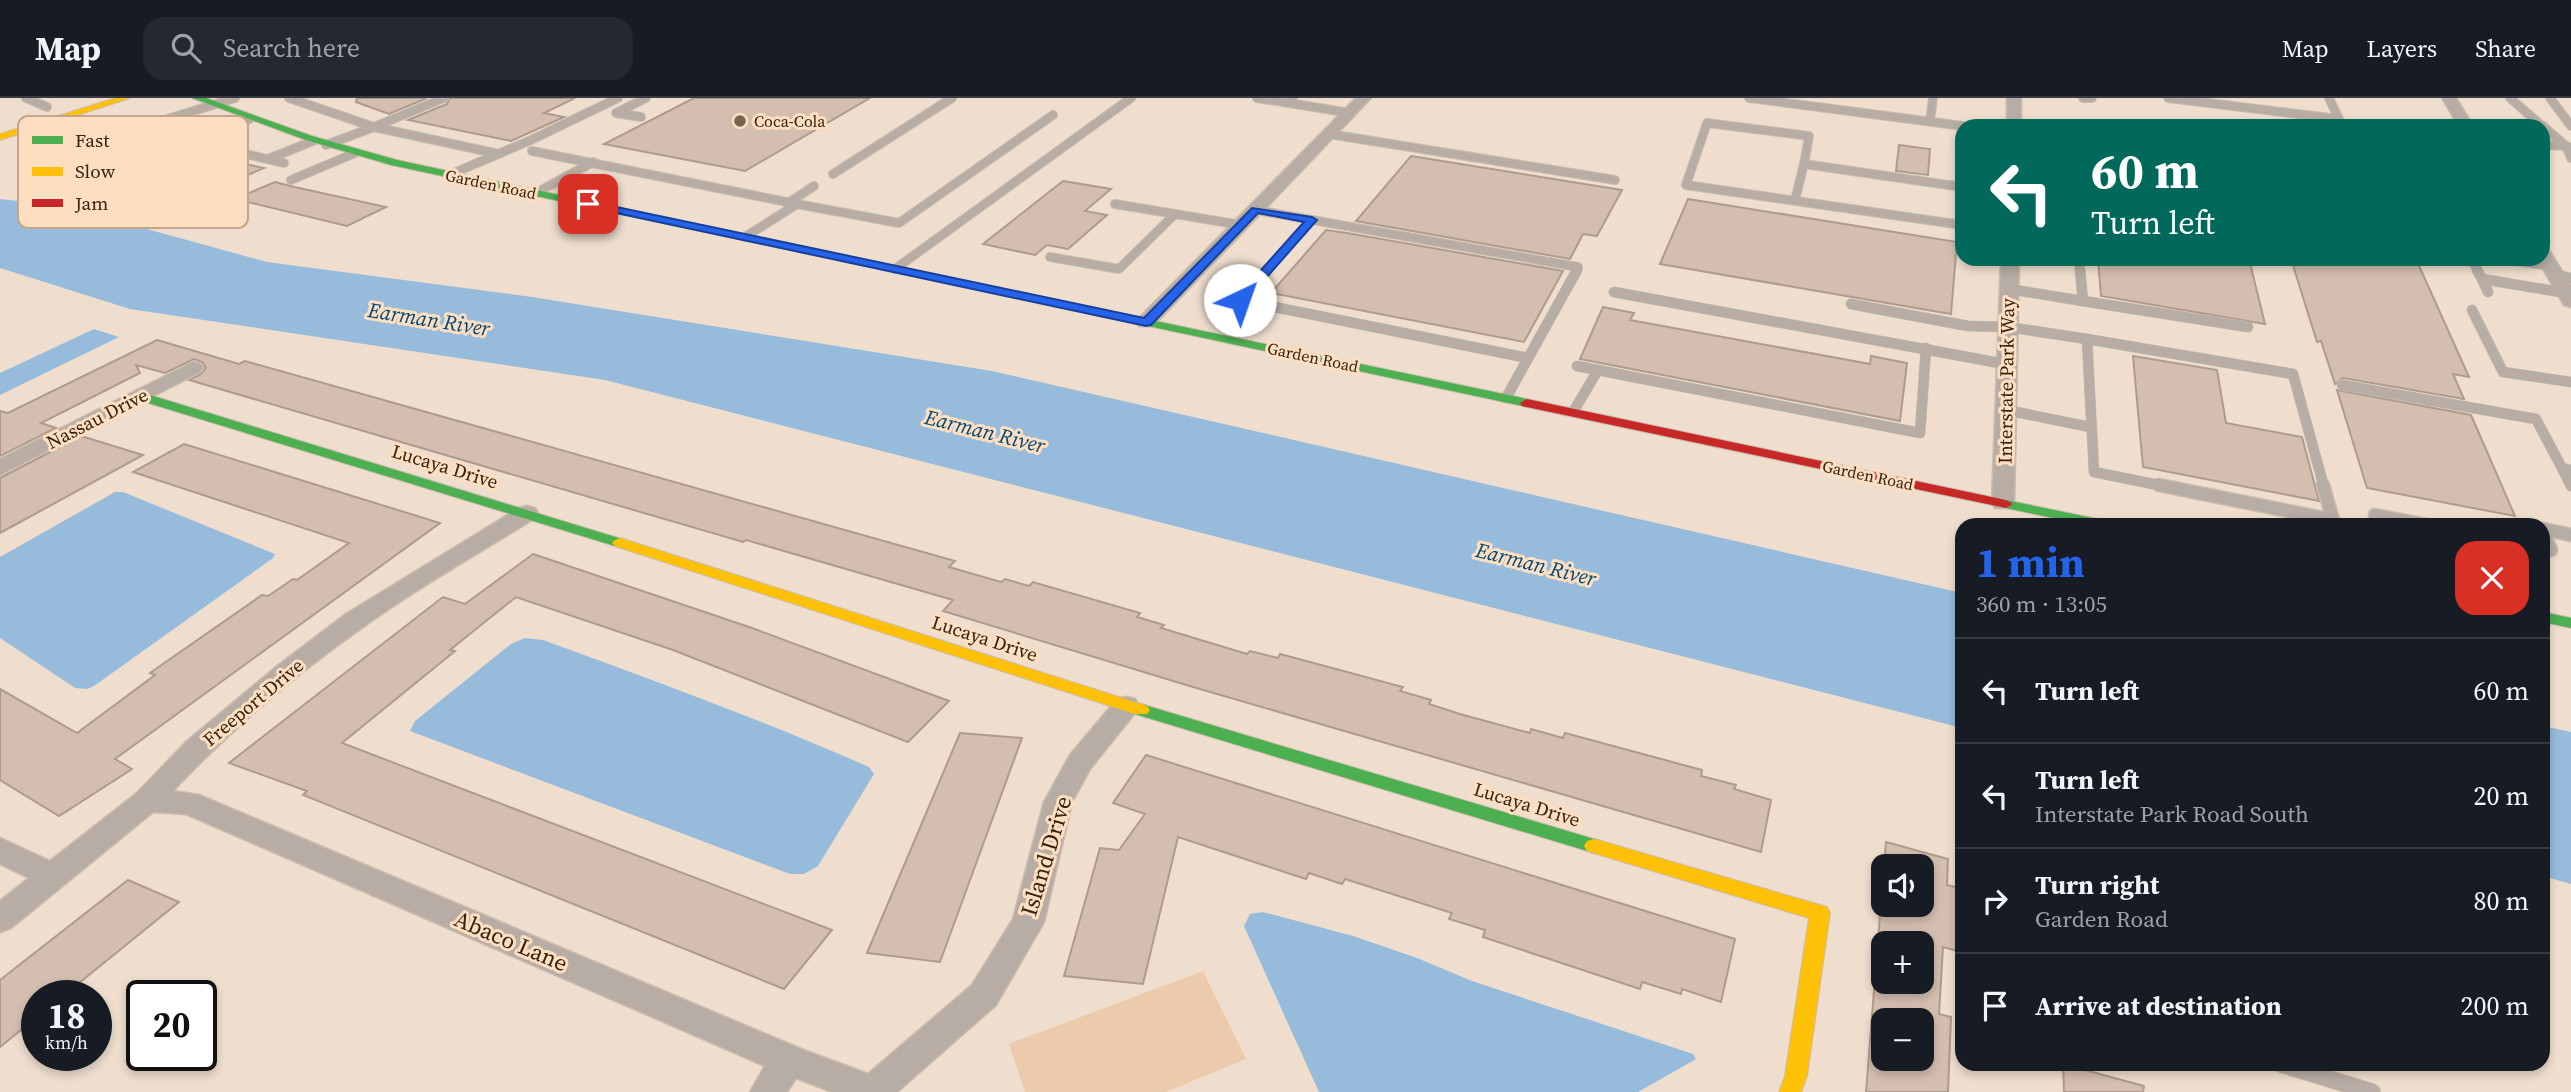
<!DOCTYPE html>
<html lang="en">
<head>
<meta charset="utf-8">
<style>
	:root { --surface:#171b24; --page:#242831; --text:#f1f3f6; --muted:#9ea1a6; --line:#363941; --accent:#2563eb }
	body { margin:0; font-family:"Source Serif 4",serif; background:var(--page); color:var(--text); height:100vh; display:flex; flex-direction:column; font-size:26px; white-space:nowrap }
	* { box-sizing:border-box; margin:0 }
	p { font-size:23px; color:var(--muted) }
	.icon { flex:none; width:38px; height:38px; fill:none; stroke:currentColor; stroke-width:2; stroke-linecap:round; stroke-linejoin:round }
	.map { position:relative; flex:1; overflow:hidden }
	.drawer { position:absolute; left:1955px; top:420px; width:595px; height:553px; display:flex; flex-direction:column; background:var(--surface); border-radius:21px; box-shadow:0 4px 10px #0003 }
	.drawer>* { flex:none }
	.top-card { position:absolute; left:1955px; top:21px; width:595px; height:147px; border-radius:21px; box-shadow:0 4px 10px #0003; background:#00695c; color:#fff; overflow:hidden }
	.buttons { position:absolute; left:1871px; top:756px; display:grid; gap:14px }
	.buttons a { display:grid; place-items:center; width:63px; height:63px; border-radius:14px; background:var(--surface); box-shadow:0 4px 10px #0003; font-size:35px }
	.speed { position:absolute; left:21px; top:882px; display:flex; gap:14px; font-size:35px; font-weight:700; text-align:center }
	.speed>* { display:grid; place-content:center; width:91px; height:91px; border-radius:50%; background:var(--surface); box-shadow:0 4px 10px #0003; line-height:1 }
	.speed small { font-size:18px; font-weight:400 }
	.speed .limit { border:4px solid #111; border-radius:10px; background:#fff; color:#111 }
	.pin { position:absolute; display:grid; place-items:center; width:60px; height:60px; color:#fff; margin:-30px; border-radius:14px; box-shadow:0 4px 10px #0006 }
	.me { position:absolute; width:77px; margin:-38px; rotate:42deg; stroke-linejoin:round; filter:drop-shadow(0 0 5px #0008) }
	.turn { display:flex; align-items:center; gap:24px; height:147px; padding:0 21px; font-size:32px }
	.turn .icon { width:91px; height:91px; stroke-width:2.5 }
	.turn b { display:block; font-size:49px; line-height:60px }
	.round { display:grid; place-items:center; flex:none; width:74px; height:74px; border-radius:21px; background:var(--page) }
	.head { display:flex; align-items:center; justify-content:space-between; height:119px; padding:0 21px }
	h1 { font-size:42px; font-weight:700; line-height:52px; color:var(--accent) }
	ul { padding:0; list-style:none }
	li { display:flex; align-items:center; gap:21px; height:105px; padding:0 21px; border-top:2px solid var(--line) }
	li div { flex:1 }
	li b { display:block; font-size:26px }
	li em { font-style:normal }
	header { display:flex; align-items:center; gap:42px; box-sizing:border-box; height:98px; padding:0 35px; background:var(--surface); border-bottom:2px solid var(--line) }
	header strong { font-size:33px }
	nav { display:flex; gap:38px; margin-inline-start:auto; font-size:24px }
	.search { width:490px; height:63px; background:var(--page); display:flex; align-items:center; gap:18px; box-sizing:border-box; padding:0 24px; border-radius:21px; color:var(--muted); font-size:26px }
	.map>svg:first-child { display:block }
	.green { fill:#ebcbab }
	.water { fill:#97bbdb }
	.building { fill:#d4beb0; stroke:#ae9b8e; stroke-width:2; fill-rule:evenodd }
	.lines { fill:none; stroke-linecap:round; stroke-linejoin:round }
	.lane-far3-casing { stroke:#cbbcae; stroke-width:10 }
	.lane-far2-casing { stroke:#cbbcae; stroke-width:11 }
	.lane-far1-casing { stroke:#cbbcae; stroke-width:15 }
	.lane-casing { stroke:#cbbcae; stroke-width:18 }
	.street-casing { stroke:#cbbcae; stroke-width:3 }
	.fast-casing { stroke:#cbbcae; stroke-width:2 }
	.slow-casing { stroke:#cbbcae; stroke-width:2 }
	.jam-casing { stroke:#cbbcae; stroke-width:2 }
	.lane-far3 { stroke:#b7ada4; stroke-width:8 }
	.lane-far2 { stroke:#b7ada4; stroke-width:10 }
	.lane-far1 { stroke:#b7ada4; stroke-width:12 }
	.lane { stroke:#b7ada4; stroke-width:16 }
	.street { fill:#b7ada4; fill-rule:evenodd }
	.fast { fill:#4caf50; fill-rule:evenodd }
	.slow { fill:#ffc107; fill-rule:evenodd }
	.jam { fill:#c62828; fill-rule:evenodd }
	.route { fill:#2563eb; stroke:#184099; stroke-width:2 }
	.poi-dot { fill:#776451; stroke:#fddec0; stroke-width:2.5 }
	.labels { text-anchor:middle; dominant-baseline:central; stroke-width:6; stroke-linejoin:round; paint-order:stroke }
	.far-poi-label { font-size:16px; fill:#36230e; stroke:#fddec0; text-anchor:start }
	.far-street-label { font-size:16px; fill:#36230e; stroke:#fddec0 }
	.street-label { font-size:19px; fill:#36230e; stroke:#fddec0 }
	.water-label { font-size:21px; font-style:italic; fill:#004778; stroke:#fddec0 }
	.near-street-label { font-size:23px; fill:#36230e; stroke:#fddec0 }
	.key { fill:#fddec0; stroke:#c1a68b; stroke-width:2 }
	.key-label { font-size:19px; fill:#36230e }
</style>
</head>
<body>
<header>
<strong>Map</strong>
<div class="search"><svg class="icon" aria-label="search" viewBox="0 0 24 24"><circle cx="10" cy="10" r="6"/><path d="M15 15l6 6"/></svg>Search here</div>
<nav><a>Map</a><a>Layers</a><a>Share</a></nav>
</header>
<div class="map">
<svg width="2571" height="994" viewBox="0 0 2571 994">
	<rect width="100%" height="100%" fill="#efdece"/>
	<polygon class="green" points="1203,873 1246,961 1166,994 1025,994 1009,946"/>
	<g class="water">
		<polygon points="0,101 63,108 267,164 532,199 992,273 1962,495 1962,630 605,282 130,211 0,170"/>
		<polygon points="94,231 119,239 0,297 0,275"/>
		<polygon points="115,394 123,394 275,456 273,460 94,588 87,591 75,590 0,540 0,459"/>
		<path d="M525,540L543,542C653,582 762,622 869,669L874,676L818,768L804,776H790L410,633L415,623L511,546Z"/>
		<polygon points="2543,628 2571,634 2571,786 2543,778"/>
		<polygon points="1263,814 1353,838 1417,860 1472,883 1693,956 1696,961 1638,994 1319,994 1244,828 1250,816"/>
	</g>
	<g class="building">
		<polygon points="357,0 427,0 389,16 356,4"/>
		<polygon points="450,0 575,0 544,15 564,19 511,43 408,22 447,6"/>
		<polygon points="694,0 870,0 745,73 604,46"/>
		<polygon points="135,43 264,70 217,90 86,61"/>
		<polygon points="1899,47 1930,51 1928,77 1896,73"/>
		<polygon points="1411,58 1622,92 1597,138 1583,136 1570,161 1356,123"/>
		<polygon points="1063,83 1111,91 1085,113 1107,117 1068,151 1047,147 1035,157 983,146"/>
		<polygon points="275,84 290,88 386,109 347,128 235,101"/>
		<polygon points="1688,101 1957,144 1951,216 1660,166"/>
		<polygon points="1326,132 1347,135 1563,173 1524,244 1271,195"/>
		<polygon points="2098,161 2249,161 2265,226 2101,198"/>
		<polygon points="2291,161 2416,161 2469,279 2453,276 2464,301 2343,280 2335,286 2321,243 2317,244"/>
		<polygon points="1603,209 1634,215 1630,222 1870,266 1871,258 1907,265 1900,323 1580,261"/>
		<polygon points="157,242 239,266 245,263 955,463 949,469 1001,484 1005,481 1029,488 1033,484 1140,515 1137,519 1164,527 1161,530 1247,556 1250,553 1278,560 1280,556 1403,589 1400,593 1431,602 1429,606 1460,616 1530,635 1531,631 1563,640 1565,635 1702,672 1701,678 1736,687 1734,691 1771,702 1761,754 1193,589 943,513 953,502 746,442 743,444 189,282 201,276 206,270 202,264 194,261 165,275 136,267 140,275 41,325 56,330 0,358 0,313 8,315"/>
		<polygon points="2133,258 2217,272 2226,325 2302,339 2319,403 2143,369"/>
		<polygon points="2337,292 2471,317 2515,418 2367,390"/>
		<polygon points="81,338 143,357 0,435 0,380"/>
		<polygon points="184,346 440,425 115,661 132,671 59,718 0,682 0,591 77,635 155,577 150,575 262,497 268,498 293,481 297,482 349,445 133,374"/>
		<polygon points="533,456 752,530 949,603 908,644 673,552 516,499 450,552 455,553 342,645 832,832 784,891 303,697 307,693 229,665 443,499 465,506"/>
		<polygon points="960,635 1022,640 940,864 867,855"/>
		<polygon points="1146,657 1735,841 1721,904 1682,891 1681,896 1642,884 1640,891 1483,839 1485,832 1449,821 1452,815 1345,781 1342,786 1309,775 1306,781 1178,739 1143,886 1064,878 1100,750 1119,752 1145,716 1113,705"/>
		<path d="M1886,744L1948,761L1947,787L1959,790L1957,853L1943,849L1939,916L1951,919L1948,994H1866L1883,779V807H1922V768H1884ZM1883,845H1922V884H1883ZM1883,922H1922V961H1883Z"/>
		<polygon points="128,782 179,804 63,898 37,898 37,919 0,949 0,882"/>
		<polygon points="2063,966 2144,988 2143,994 2064,994"/>
	</g>
	<g class="lines">
		<defs>
			<g id="lane-far3">
				<polyline points="26,0 47,9"/>
				<polyline points="289,0 374,29"/>
				<polyline points="444,0 374,29 499,56"/>
				<polyline points="1257,0 1289,5"/>
				<polyline points="1293,0 1289,5 1350,15"/>
				<polyline points="1749,0 1963,28"/>
				<polyline points="2083,0 2092,0"/>
				<polyline points="2168,0 2339,21 2329,0"/>
				<polyline points="2510,0 2542,28"/>
				<polyline points="2550,0 2571,28"/>
				<polyline points="641,19 616,15 646,0"/>
				<polyline points="250,21 191,43 284,65"/>
				<polyline points="1930,23 1933,0"/>
				<polyline points="2543,28 2566,48 2571,60"/>
				<polyline points="1329,36 1615,82"/>
				<polyline points="326,47 374,29"/>
				<polyline points="2543,47 2567,48"/>
				<polyline points="65,53 235,0"/>
				<polyline points="532,53 797,106"/>
				<polyline points="268,61 313,43"/>
				<polyline points="833,76 952,0"/>
				<polyline points="449,77 531,42 618,0"/>
				<polyline points="291,82 355,55"/>
				<polyline points="1960,89 1961,56"/>
				<polyline points="1962,89 1804,66 1809,38 1707,25 1686,87 1962,127"/>
				<polyline points="536,95 593,64"/>
				<polyline points="1795,102 1804,66"/>
				<polyline points="790,104 814,88"/>
				<polyline points="1115,106 1241,127"/>
				<polyline points="1256,112 1578,169 1576,173"/>
				<polyline points="745,139 797,106 899,125 1053,17"/>
				<polyline points="1050,159 1119,171 1175,116"/>
				<polyline points="2079,161 2080,173"/>
				<polyline points="2471,161 2478,173"/>
				<polyline points="2502,161 2550,168"/>
				<polyline points="895,171 1131,0"/>
				<polyline points="1266,173 1312,122"/>
			</g>
			<g id="lane-far2">
				<polyline points="1267,172 1240,202 1528,260"/>
				<polyline points="2080,172 2083,203 2248,229"/>
				<polyline points="2477,172 2482,181 2566,195"/>
				<polyline points="2556,177 2571,180"/>
				<polyline points="2482,181 2488,194"/>
				<polyline points="2009,191 2083,203"/>
				<polyline points="1614,194 2005,266"/>
				<polyline points="1851,206 1968,228 2008,229 2087,241"/>
				<polyline points="2472,212 2503,274 2571,284"/>
				<polyline points="1577,268 1920,335 1926,250"/>
				<polyline points="2342,287 2536,321 2562,370 2571,372"/>
				<polyline points="1506,300 1577,172"/>
				<polyline points="2006,312 2090,329"/>
				<polyline points="1573,314 1598,272"/>
				<polyline points="2562,370 2571,388"/>
				<polyline points="2168,389 2094,374 2087,241 2293,276 2324,389"/>
			</g>
			<g id="lane-far1">
				<polyline points="2159,387 2333,422"/>
				<polyline points="2323,387 2333,422"/>
				<polyline points="2375,417 2426,427"/>
				<polyline points="2333,422 2334,427"/>
				<polyline points="2543,431 2571,437"/>
				<polyline points="2543,435 2551,452 2543,450"/>
			</g>
			<polyline id="lane" points="2281,966 2372,994"/>
			<g id="street">
				<polygon points="1356,0 1371,0 1153,228 1139,228 1137,224 1139,220"/>
				<rect x="2007" y="0" width="14" height="28"/>
				<polygon points="2442,0 2456,0 2473,28 2459,28"/>
				<polygon points="2543,151 2549,152 2571,188 2571,209 2564,207 2537,161 2543,161"/>
				<polygon points="2001,161 2019,161 2014,405 2011,410 1995,410 1992,405"/>
				<polygon points="193,264 200,266 203,270 200,274 0,377 0,361"/>
				<path d="M527,408L535,410L538,415L535,420C478,456 418,489 363,529C295,577 230,632 173,693L199,697L801,951L868,976L972,887L1013,821L1044,704L1070,657L1117,601L1126,599L1135,601L1139,608L1135,615L1090,671L1072,704L1044,824L996,907L897,994H832L796,980L787,994H750L765,968L186,716L153,714L11,830L0,834V803L29,780L0,766V740L50,763L137,695L186,644L276,569L346,516L519,410Z"/>
			</g>
			<g id="fast">
				<polygon points="192,0 206,0 312,38 397,62 643,115 648,118 643,121 391,67 306,42"/>
				<polygon points="951,180 1527,301 1534,305 1527,309 947,185 945,183"/>
				<polygon points="140,294 625,442 628,445 625,448 615,448 135,301 133,298"/>
				<polygon points="2006,402 2107,423 2114,427 2086,427 2001,409 1999,406"/>
				<polygon points="2543,514 2571,520 2571,530 2543,524"/>
				<polygon points="1141,606 1594,741 1601,743 1604,748 1601,753 1594,755 1135,616 1132,612 1135,608"/>
			</g>
			<g id="slow">
				<polygon points="116,0 130,0 0,42 0,36"/>
				<polygon points="643,115 951,180 957,183 951,186 639,120 639,116"/>
				<polygon points="620,440 1147,608 1150,612 1147,616 1135,616 615,448 612,445 615,442"/>
				<polygon points="1594,741 1827,809 1830,815 1807,978 1801,994 1779,994 1785,978 1809,820 1587,753 1584,748 1587,743"/>
			</g>
			<polygon id="jam" points="1527,301 2006,402 2013,406 2006,410 1522,308 1520,305"/>
		</defs>
		<use href="#lane-far3" class="lane-far3-casing"/>
		<use href="#lane-far2" class="lane-far2-casing"/>
		<use href="#lane-far1" class="lane-far1-casing"/>
		<use href="#lane" class="lane-casing"/>
		<use href="#street" class="street-casing"/>
		<use href="#fast" class="fast-casing"/>
		<use href="#slow" class="slow-casing"/>
		<use href="#jam" class="jam-casing"/>
		<use href="#lane-far3" class="lane-far3"/>
		<use href="#lane-far2" class="lane-far2"/>
		<use href="#lane-far1" class="lane-far1"/>
		<use href="#lane" class="lane"/>
		<use href="#street" class="street"/>
		<use href="#fast" class="fast"/>
		<use href="#slow" class="slow"/>
		<use href="#jam" class="jam"/>
	</g>
	<polygon class="route" points="588,103 1144,220 1252,110 1312,119 1317,122 1244,205 1236,205 1236,200 1304,124 1258,115 1151,227 1146,228 584,108 583,106"/>
	<circle class="poi-dot" cx="740" cy="23" r="7"/>
	<g class="labels">
		<g class="far-poi-label">
			<text x="754" y="23">Coca-Cola</text>
		</g>
		<g class="far-street-label">
			<text transform="translate(491 86) rotate(12)">Garden Road</text>
			<text transform="translate(1313 259) rotate(12)">Garden Road</text>
			<text transform="translate(1868 377) rotate(12)">Garden Road</text>
		</g>
		<g class="street-label">
			<text transform="translate(2006 283) rotate(-89)">Interstate Park Way</text>
			<text transform="translate(97 320) rotate(-27)">Nassau Drive</text>
			<text transform="translate(445 368) rotate(17)">Lucaya Drive</text>
			<text transform="translate(985 540) rotate(18)">Lucaya Drive</text>
			<text transform="translate(253 604) rotate(-40)">Freeport Drive</text>
			<text transform="translate(1527 706) rotate(17)">Lucaya Drive</text>
		</g>
		<g class="water-label">
			<text transform="translate(429 221) rotate(9)">Earman River</text>
			<text transform="translate(985 333) rotate(14)">Earman River</text>
			<text transform="translate(1536 466) rotate(14)">Earman River</text>
		</g>
		<g class="near-street-label">
			<text transform="translate(1046 758) rotate(-73)">Island Drive</text>
			<text transform="translate(511 843) rotate(23)">Abaco Lane</text>
		</g>
	</g>
	<rect x="18" y="18" width="230" height="112" rx="10" class="key"/>
	<rect x="32" y="38" width="31" height="8" fill="#4caf50"/>
	<rect x="32" y="69" width="31" height="9" fill="#ffc107"/>
	<rect x="32" y="101" width="31" height="8" fill="#c62828"/>
	<g class="key-label">
		<text x="75" y="49">Fast</text>
		<text x="75" y="80">Slow</text>
		<text x="75" y="112">Jam</text>
	</g>
</svg>
<div class="buttons">
<a><svg class="icon" aria-label="sound" viewBox="0 0 24 24"><path d="M4 9h4l5-4v14l-5-4H4zM17 9q2 3 0 6"/></svg></a>
<a>+</a>
<a>−</a>
</div>
<div class="speed"><div>18<small>km/h</small></div><div class="limit">20</div></div>
<div class="pin" style="left:588px;top:106px;background:#d93025"><svg class="icon" aria-label="arrive" viewBox="0 0 24 24"><path d="M6 21V4h12l-3 4 3 4H6"/></svg></div>
<svg class="me" style="left:1240px;top:202px" viewBox="-20 -20 40 40"><circle r="19" fill="#fff"/><path d="M0-13L10 11 0 6-10 11z" fill="#2563eb"/></svg>
<div class="top-card">
<div class="turn"><svg class="icon" aria-label="left" viewBox="0 0 24 24"><path d="M17 20v-9H6M10 6l-5 5 5 5"/></svg><div><b>60 m</b>Turn left</div></div>
</div>
<section class="drawer">
<div class="head"><div><h1>1 min</h1><p>360 m · 13:05</p></div><a class="round" style="background:#d93025;color:#fff"><svg class="icon" aria-label="close" viewBox="0 0 24 24"><path d="M6 6l12 12M18 6L6 18"/></svg></a></div>
<ul>
<li><svg class="icon" aria-label="left" viewBox="0 0 24 24"><path d="M17 20v-9H6M10 6l-5 5 5 5"/></svg><div><b>Turn left</b></div><em>60 m</em></li>
<li><svg class="icon" aria-label="left" viewBox="0 0 24 24"><path d="M17 20v-9H6M10 6l-5 5 5 5"/></svg><div><b>Turn left</b><p>Interstate Park Road South</p></div><em>20 m</em></li>
<li><svg class="icon" aria-label="right" viewBox="0 0 24 24"><path d="M7 20v-9h11M14 6l5 5-5 5"/></svg><div><b>Turn right</b><p>Garden Road</p></div><em>80 m</em></li>
<li><svg class="icon" aria-label="arrive" viewBox="0 0 24 24"><path d="M6 21V4h12l-3 4 3 4H6"/></svg><div><b>Arrive at destination</b></div><em>200 m</em></li>
</ul>
</section>
</div>
</body>
</html>
